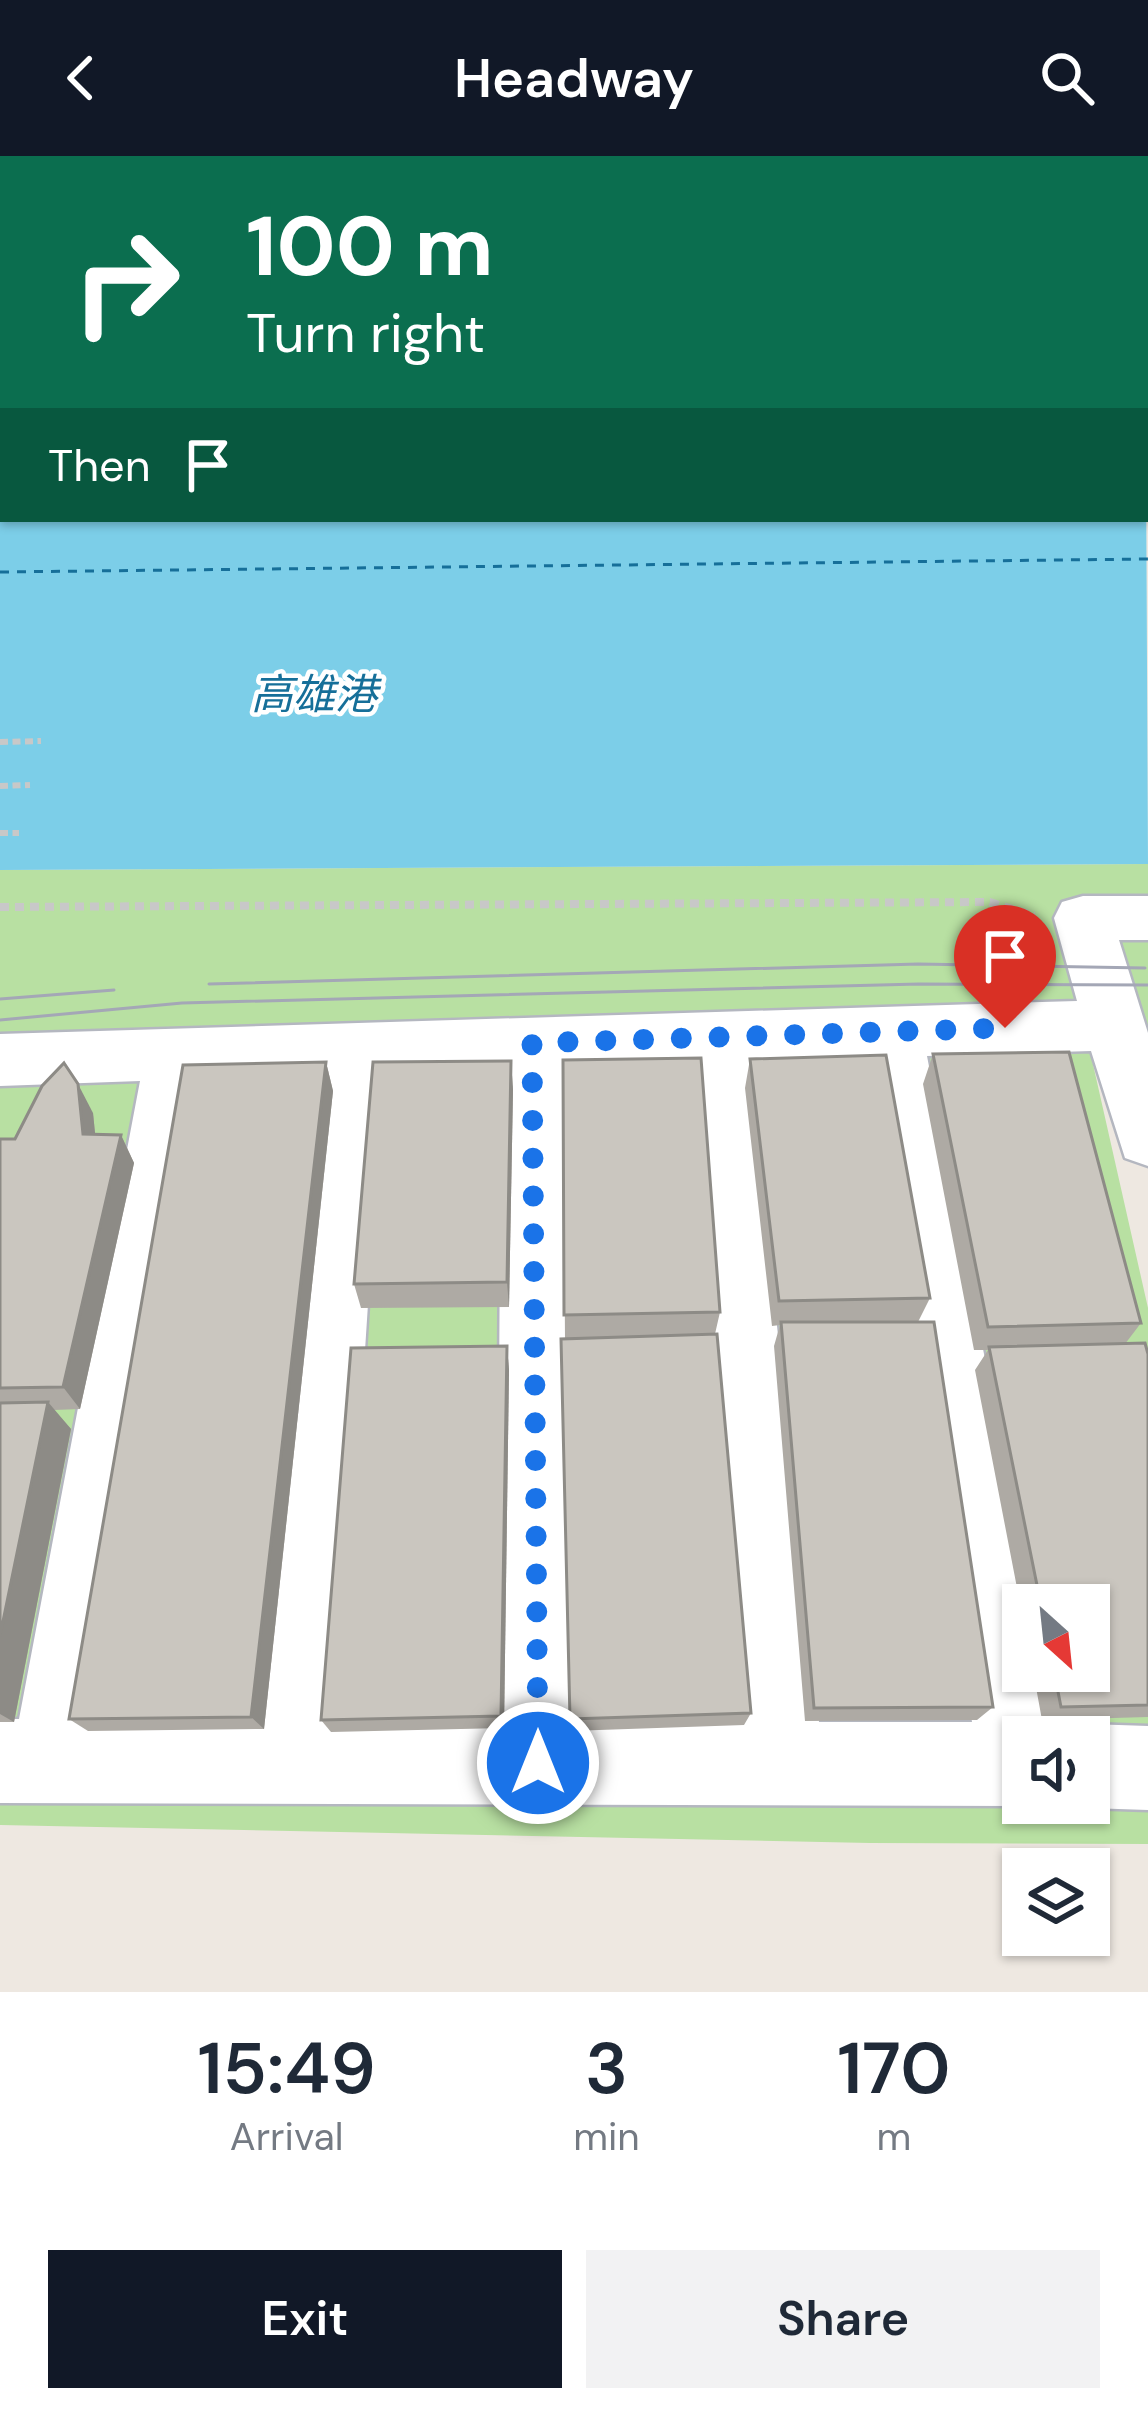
<!DOCTYPE html>
<html lang="en">
<head>
<meta charset="utf-8">
<style>
	:root { --surface:#fff; --page:#f2f2f3; --text:#1f2937; --muted:#747a83; --accent:#111827 }
	body { margin:0; font-family:"DM Sans","Noto Sans TC",sans-serif; background:var(--page); color:var(--text); height:100vh; display:flex; flex-direction:column; font-size:45px; white-space:nowrap }
	* { box-sizing:border-box; margin:0 }
	p { font-size:39px; color:var(--muted) }
	.icon { flex:none; width:66px; height:66px; fill:none; stroke:currentColor; stroke-width:2; stroke-linecap:round; stroke-linejoin:round }
	.map { position:relative; height:1836px; overflow:hidden }
	.details { display:flex; flex-direction:column; background:var(--surface); flex:1 }
	.details>* { flex:none }
	.guide { position:absolute; left:0px; top:0px; width:1149px; height:366px; box-shadow:0 3px 9px #0004; background:#0b6e4f; color:#fff; overflow:hidden }
	.needle { width:78px; rotate:153deg }
	.tools { position:absolute; left:1002px; top:1428px; display:grid; gap:24px }
	.tools a { display:grid; place-items:center; width:108px; height:108px; border-radius:0px; background:var(--surface); box-shadow:0 3px 9px #0004; font-size:60px }
	.pin { position:absolute; display:grid; place-items:center; width:102px; height:102px; color:#fff; margin:-123px -51px; border-radius:50% 50% 50% 0; rotate:-45deg; box-shadow:0 0 12px #0007 }
	.pin .icon { rotate:45deg }
	.me { position:absolute; width:132px; margin:-66px; rotate:0deg; stroke-linejoin:round; filter:drop-shadow(0 0 9px #0008) }
	.turn { display:flex; align-items:center; gap:42px; height:252px; padding:0 48px; font-size:54px }
	.turn .icon { width:156px; height:156px; stroke-width:2.5 }
	.turn b { display:block; font-size:84px; line-height:102px }
	.then { display:flex; align-items:center; height:114px; padding:0 48px; background:#0003; gap:24px; font-size:45px }
	.eta { display:flex; justify-content:space-evenly; align-items:center; height:204px; text-align:center }
	.eta b { font-size:72px; font-weight:600; line-height:84px }
	.button { display:flex; gap:24px; margin-top:auto; padding:24px 48px }
	.button a { flex:1; height:138px; border-radius:0px; background:var(--accent); color:#fff; font-size:48px; font-weight:600; line-height:138px; text-align:center }
	.button a+a { background:var(--page); color:var(--text) }
	header { display:flex; justify-content:space-between; align-items:center; height:156px; padding:0 48px; background:var(--accent); color:#fff; font-size:54px; font-weight:600 }
	.map>svg:first-child { display:block }
	.green { fill:#b8e0a2; fill-rule:evenodd }
	.water { fill:#7ccee8 }
	.lines { fill:none; stroke-linecap:round; stroke-linejoin:round }
	.ferry { stroke:#166f99; stroke-width:3; stroke-dasharray:9 8; stroke-linecap:butt }
	.minor-casing { stroke:#b4b7c0; stroke-width:5 }
	.path-far1 { stroke:#c8c8c8; stroke-width:6; stroke-dasharray:8 4.5; stroke-linecap:butt }
	.path { stroke:#c8c8c8; stroke-width:8; stroke-dasharray:9 6; stroke-linecap:butt }
	.minor { fill:#fff; fill-rule:evenodd }
	.tram { stroke:#a4a7b6; stroke-width:3 }
	.wall { fill:#aeaaa4 }
	.shaded-wall { fill:#8d8b86 }
	.building { fill:#cac6bf; stroke:#8d8b86; stroke-width:3 }
	.route { stroke:#1a73e8; stroke-width:21; stroke-dasharray:0 37.8 }
	.labels { text-anchor:middle; dominant-baseline:central; stroke-width:9; stroke-linejoin:round; paint-order:stroke }
	.water-label { font-size:42px; font-style:italic; fill:#166f99; stroke:#fff }
</style>
</head>
<body>
<header><svg class="icon" aria-label="back" viewBox="0 0 24 24"><path d="M15 5l-7 7 7 7"/></svg>Headway<svg class="icon" aria-label="search" viewBox="0 0 24 24"><circle cx="10" cy="10" r="6"/><path d="M15 15l6 6"/></svg></header>
<div class="map">
<svg width="1148" height="1836" viewBox="0 0 1148 1836">
	<rect width="100%" height="100%" fill="#eee8e1"/>
	<path class="green" d="M1148,708V893L1090,895L1148,1152V1688L870,1687L0,1669V714ZM1023,1449H1089V1515H1023ZM1023,1581H1089V1647H1023Z"/>
	<polygon class="water" points="1146,307 1148,708 0,714 0,309 3,363 1146,363"/>
	<g class="lines">
		<polyline class="ferry" points="0,416 1148,403"/>
		<defs>
			<g id="minor">
				<rect x="0" y="92" width="3" height="24"/>
				<path d="M1083,740H1148V784H1119L1148,877V1010L1125,1002L1091,895L927,900L1032,1449H1023V1515H1045L1058,1581H1023V1647H1030L1021,1650L0,1647V1563H19L140,925L0,930V878L1077,845L1054,762L1062,746ZM865,902L972,1566H819L749,906ZM686,908L737,1565H580L564,912ZM501,914L497,1565L341,1564L383,917ZM319,920L259,1564H102L203,923Z"/>
				<polygon points="1089,1568 1148,1570 1148,1654 1089,1652 1077,1647 1089,1647 1089,1581 1059,1581"/>
			</g>
		</defs>
		<use href="#minor" class="minor-casing"/>
		<g class="path-far1">
			<polyline points="1146,325 1148,330"/>
			<polyline points="0,586 41,585"/>
			<polyline points="0,630 30,629"/>
			<polyline points="0,677 19,677"/>
		</g>
		<polyline class="path" points="0,751 990,746 1034,760"/>
		<use href="#minor" class="minor"/>
		<g class="tram">
			<polyline points="209,828 918,808 1145,812"/>
			<polyline points="0,843 114,834"/>
			<polyline points="0,864 182,847 919,828 1148,829"/>
		</g>
	</g>
	<g class="wall">
		<polygon points="0,0 449,0 449,3 3,3 3,77 0,77"/>
		<polygon points="943,0 1148,0 1148,74 1146,74 1146,3 942,3"/>
		<polygon points="1146,103 1148,103 1148,295 1146,289"/>
		<polygon points="933,898 1141,1167 1125,1188 1148,1198 1148,1561 1042,1564 1033,1515 1089,1515 1089,1449 1023,1449 1023,1463 975,1214 988,1194 974,1194 923,928"/>
		<polygon points="750,903 930,1142 918,1166 993,1551 977,1564 805,1565 774,1190 780,1169 772,1170 745,932"/>
		<polygon points="563,904 720,1156 715,1178 751,1557 744,1569 570,1575 561,1183 565,1183"/>
		<polygon points="511,905 513,934 509,1151 361,1152 354,1128"/>
		<polygon points="326,906 333,935 264,1573 88,1575 69,1563"/>
		<polygon points="93,957 95,978 121,979 134,1007 80,1253 54,1254 71,1273 14,1566 0,1566 0,983 15,983"/>
		<polygon points="507,1190 509,1214 504,1572 331,1576 321,1564"/>
	</g>
	<g class="shaded-wall">
		<polygon points="511,905 513,934 509,1151 507,1126"/>
		<polygon points="326,906 333,935 264,1573 251,1561"/>
		<polygon points="78,928 93,957 98,1006 83,978"/>
		<polygon points="121,979 134,1007 80,1253 63,1231"/>
		<polygon points="507,1190 509,1214 504,1572 501,1560"/>
		<polygon points="48,1246 71,1273 14,1566 0,1558 0,1480"/>
	</g>
	<g class="building">
		<polygon points="0,0 446,0 446,3 3,3 3,36 0,36"/>
		<rect x="528" y="0" width="109" height="3"/>
		<polygon points="950,0 1148,0 1148,41 1146,41 1146,3 951,3"/>
		<rect x="1146" y="103" width="2" height="42"/>
		<polygon points="1146,148 1148,148 1148,192 1146,187"/>
		<polygon points="1069,896 1141,1167 988,1171 933,898"/>
		<polygon points="886,899 930,1142 779,1145 750,903"/>
		<polygon points="701,902 720,1156 564,1159 563,904"/>
		<polygon points="511,905 507,1126 354,1128 373,906"/>
		<polygon points="326,906 251,1561 69,1563 183,909"/>
		<polygon points="64,907 78,928 83,978 121,979 63,1231 0,1232 0,983 15,983 42,930"/>
		<polygon points="781,1166 934,1166 993,1551 814,1552"/>
		<polygon points="717,1178 751,1557 570,1563 561,1183"/>
		<polygon points="1145,1187 1148,1198 1148,1549 1061,1551 1054,1515 1089,1515 1089,1449 1041,1449 989,1191"/>
		<polygon points="507,1190 501,1560 321,1564 351,1192"/>
		<polygon points="48,1246 0,1480 0,1247"/>
	</g>
	<g class="lines">
		<polyline class="route" points="538,1607 532,887 1005,872"/>
	</g>
	<g class="labels">
		<g class="water-label">
			<text x="314" y="538">高雄港</text>
		</g>
	</g>
</svg>
<div class="tools">
<a><svg class="needle" viewBox="-14 -14 28 28"><path d="M0-13l5 13h-10z" fill="#e53935"/><path d="M0 13l5-13h-10z" fill="#747a83"/></svg></a>
<a><svg class="icon" aria-label="sound" viewBox="0 0 24 24"><path d="M4 9h4l5-4v14l-5-4H4zM17 9q2 3 0 6"/></svg></a>
<a><svg class="icon" aria-label="layers" viewBox="0 0 24 24"><path d="M12 4l9 5-9 5-9-5zM3 14l9 5 9-5"/></svg></a>
</div>
<div class="pin" style="left:1005px;top:872px;background:#d93025"><svg class="icon" aria-label="arrive" viewBox="0 0 24 24"><path d="M6 21V4h12l-3 4 3 4H6"/></svg></div>
<svg class="me" style="left:538px;top:1607px" viewBox="-20 -20 40 40"><circle r="17" fill="#1a73e8" stroke="#fff" stroke-width="3"/><path d="M0-11L8 9 0 5-8 9z" fill="#fff"/></svg>
<div class="guide">
<div class="turn"><svg class="icon" aria-label="right" viewBox="0 0 24 24"><path d="M7 20v-9h11M14 6l5 5-5 5"/></svg><div><b>100 m</b>Turn right</div></div>
<div class="then">Then<svg class="icon" aria-label="arrive" viewBox="0 0 24 24"><path d="M6 21V4h12l-3 4 3 4H6"/></svg></div>
</div>
</div>
<section class="details">
<div class="eta">
<div><b>15:49</b><p>Arrival</p></div>
<div><b>3</b><p>min</p></div>
<div><b>170</b><p>m</p></div>
</div>
<div class="button"><a>Exit</a><a>Share</a></div>
</section>
</body>
</html>
